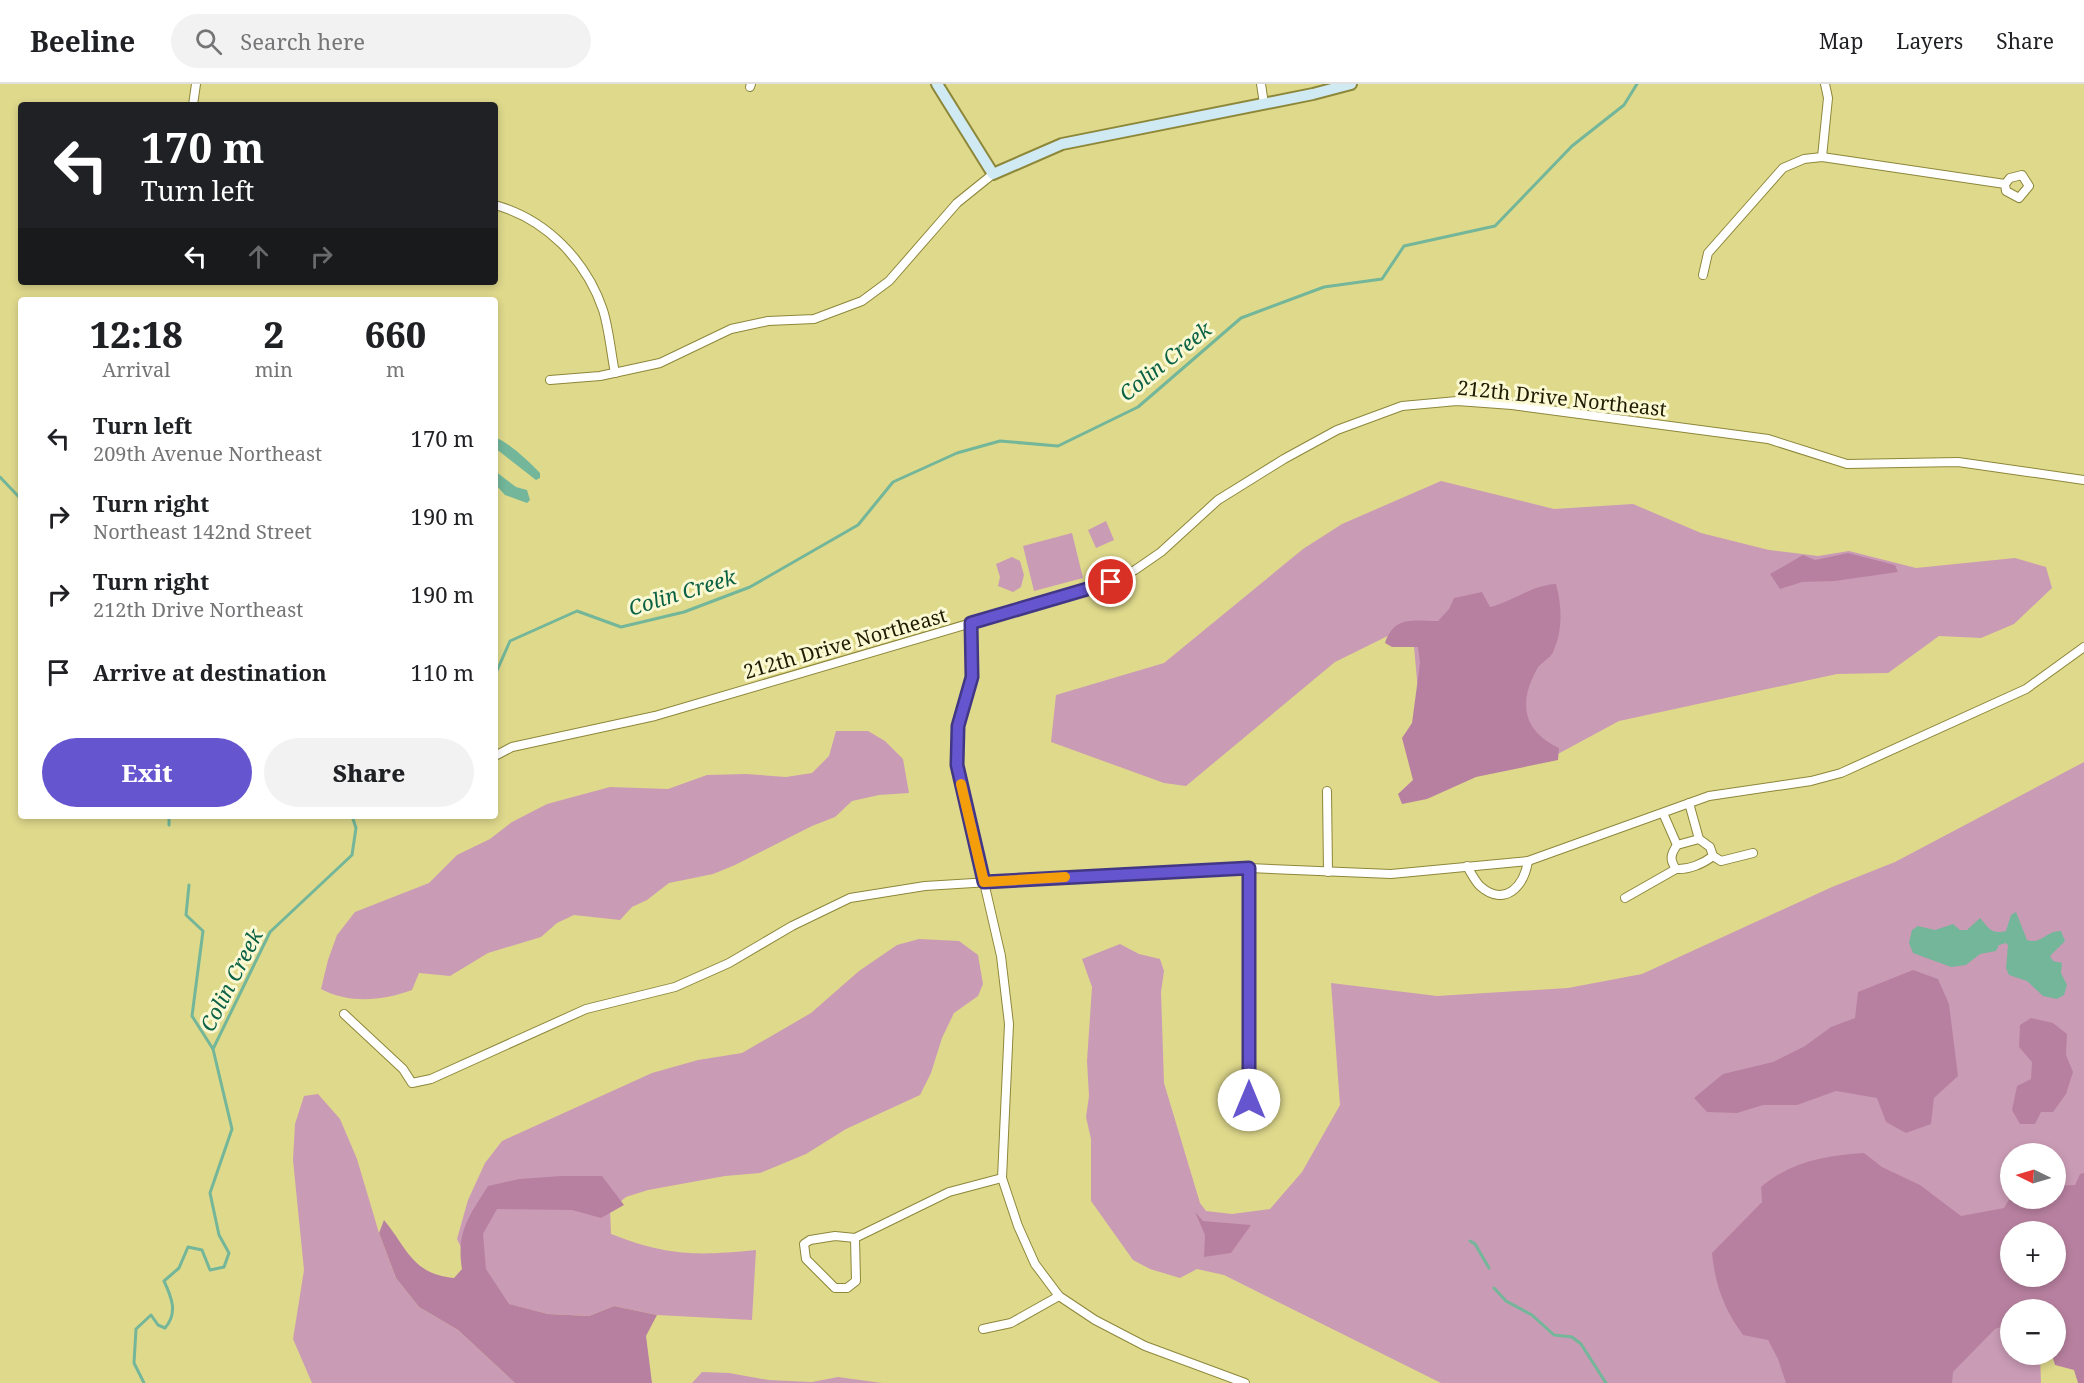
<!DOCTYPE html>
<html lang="en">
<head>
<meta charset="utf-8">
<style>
	:root { --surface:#fff; --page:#f2f2f2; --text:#202124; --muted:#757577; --line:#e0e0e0; --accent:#6555ce }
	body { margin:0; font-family:"Noto Serif",serif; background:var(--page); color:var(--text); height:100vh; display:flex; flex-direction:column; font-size:22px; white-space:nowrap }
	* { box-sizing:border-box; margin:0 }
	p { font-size:20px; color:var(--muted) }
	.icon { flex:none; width:33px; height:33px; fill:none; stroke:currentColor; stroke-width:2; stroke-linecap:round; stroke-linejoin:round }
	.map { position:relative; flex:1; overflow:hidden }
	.side { position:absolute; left:18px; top:213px; width:480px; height:522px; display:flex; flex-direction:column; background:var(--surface); border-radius:6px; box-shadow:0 3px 9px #0003 }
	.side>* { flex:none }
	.banner { position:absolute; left:18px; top:18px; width:480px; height:183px; border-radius:6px; box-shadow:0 3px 9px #0003; background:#202124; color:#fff; overflow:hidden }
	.needle { width:39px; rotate:275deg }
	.controls { position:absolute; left:2000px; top:1059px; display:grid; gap:12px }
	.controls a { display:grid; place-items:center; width:66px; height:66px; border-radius:50%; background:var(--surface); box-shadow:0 3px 9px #0003; font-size:30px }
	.pin { position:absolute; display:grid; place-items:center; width:51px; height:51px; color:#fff; margin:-26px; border:3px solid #fff; border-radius:50%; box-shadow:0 2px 6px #0007 }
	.me { position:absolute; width:66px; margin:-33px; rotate:0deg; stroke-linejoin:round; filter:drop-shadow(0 0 4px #0008) }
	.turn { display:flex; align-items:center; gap:21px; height:126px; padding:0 24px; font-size:27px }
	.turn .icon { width:78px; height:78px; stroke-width:2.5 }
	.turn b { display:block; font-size:42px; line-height:51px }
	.lanes { display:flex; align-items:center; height:57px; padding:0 24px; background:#0003; justify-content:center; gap:30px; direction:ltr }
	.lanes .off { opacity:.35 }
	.eta { display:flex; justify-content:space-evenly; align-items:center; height:102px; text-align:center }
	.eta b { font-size:36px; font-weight:800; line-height:42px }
	.cta { display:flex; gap:12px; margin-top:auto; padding:12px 24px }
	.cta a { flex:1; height:69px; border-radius:36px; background:var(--accent); color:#fff; font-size:24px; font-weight:800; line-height:69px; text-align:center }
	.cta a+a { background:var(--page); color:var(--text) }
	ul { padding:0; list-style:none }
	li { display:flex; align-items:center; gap:18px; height:78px; padding:0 24px }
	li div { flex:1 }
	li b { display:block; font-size:22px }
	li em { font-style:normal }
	header { display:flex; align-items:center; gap:36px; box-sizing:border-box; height:84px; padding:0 30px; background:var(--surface); border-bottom:2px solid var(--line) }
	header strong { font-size:28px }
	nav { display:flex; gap:33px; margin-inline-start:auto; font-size:21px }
	.search { width:420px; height:54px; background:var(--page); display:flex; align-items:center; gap:15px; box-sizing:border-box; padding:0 21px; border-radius:33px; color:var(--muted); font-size:22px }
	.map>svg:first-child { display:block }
	.green { fill:#ca9bb5; fill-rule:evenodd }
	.forest { fill:#b880a0; fill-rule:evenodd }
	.water { fill:#73b699 }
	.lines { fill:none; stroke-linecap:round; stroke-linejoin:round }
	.stream { stroke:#73b699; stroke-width:3 }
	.street-casing { stroke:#8d873a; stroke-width:10 }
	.secondary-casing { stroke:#8d873a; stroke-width:14 }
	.street { stroke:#fff; stroke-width:8 }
	.secondary { stroke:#d0eaf3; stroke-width:10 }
	.route-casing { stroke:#423786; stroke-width:15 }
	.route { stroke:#6555ce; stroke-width:10 }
	.slow { stroke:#f59e0b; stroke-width:10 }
	.labels { text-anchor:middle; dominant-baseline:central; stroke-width:6; stroke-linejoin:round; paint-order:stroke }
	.street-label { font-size:20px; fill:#1e1b00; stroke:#fbf9d3 }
	.water-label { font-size:21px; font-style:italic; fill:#0c6246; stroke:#fbf9d3 }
</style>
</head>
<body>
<header>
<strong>Beeline</strong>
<div class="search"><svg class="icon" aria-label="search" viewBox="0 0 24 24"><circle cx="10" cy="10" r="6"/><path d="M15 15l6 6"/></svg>Search here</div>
<nav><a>Map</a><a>Layers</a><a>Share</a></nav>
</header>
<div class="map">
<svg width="2084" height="1299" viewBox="0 0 2084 1299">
	<rect width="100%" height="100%" fill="#dfd98c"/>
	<g class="green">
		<polygon points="1441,397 1554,425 1633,420 1701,449 1769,466 1818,472 1849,467 1916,484 2015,474 2046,483 2052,504 2014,540 1981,554 1939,552 1888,589 1837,590 1619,637 1556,671 1420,630 1412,540 1335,578 1186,702 1164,699 1051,658 1056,611 1164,579 1303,465 1342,440"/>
		<polygon points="1106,437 1114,456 1096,464 1088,446"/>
		<polygon points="1072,449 1083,494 1034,507 1023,462"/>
		<polygon points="1012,473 1020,477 1024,491 1021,503 1013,508 998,502 1000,493 996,480"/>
		<path d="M836,647H868L885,657L903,675L909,709L879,711L852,717L835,733L812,742L735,781L713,790L669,799L647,816L632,823L620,836L574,831L557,839L541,853L488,869L450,892L419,889L412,906C382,917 350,920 321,905L328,876L337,851L355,828L429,799L457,771L490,755L512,738L547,720L610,703L668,705L707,691L746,690L786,693L812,689L829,672Z"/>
		<path d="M2084,678V1098L2055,1148H2010V1270L2040,1271L2041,1299H1441L1224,1191L1197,1185L1180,1194L1150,1185L1133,1176L1091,1117V1055L1086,1033L1089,1012L1087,977L1092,903L1082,875L1120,860L1139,870L1160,875L1164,887L1161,908L1164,999L1200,1119L1206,1127L1232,1130L1270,1125L1302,1088L1340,1021L1331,899L1437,912L1568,904L1642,890L1832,803L1895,778ZM2010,1070H2055V1114H2010Z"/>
		<path d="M919,855L959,857L978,871L983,900L978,912L954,929L942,954L931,989L920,1011L846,1045L806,1070L760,1089L725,1092L648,1106L626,1113L610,1126L611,1150C668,1172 696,1172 756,1166L752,1236L657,1231L614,1222L589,1232L548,1230L508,1220L476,1194L457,1155L468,1116L485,1079L502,1057L652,989L698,976L742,969L811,929L859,887L897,861Z"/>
		<polygon points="318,1010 340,1035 357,1075 379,1149 396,1194 419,1223 458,1246 515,1299 312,1299 293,1255 304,1186 293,1076 295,1040 304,1012"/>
		<polygon points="702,1288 729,1289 769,1296 812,1298 838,1293 882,1299 692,1299"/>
	</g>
	<g class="forest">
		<polygon points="1848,469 1895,481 1898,488 1835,497 1802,498 1780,505 1770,490 1803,471 1815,476"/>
		<path d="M1556,500C1562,521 1563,548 1553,568C1550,575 1541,578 1537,585C1518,619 1523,647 1559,664L1558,676L1476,693L1427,715L1402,720L1398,710L1413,696L1402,654L1412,639L1420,579L1418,563H1392L1385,559C1394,531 1414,537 1438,537L1449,525L1454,514L1482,508L1490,523C1514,517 1532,501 1556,500Z"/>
		<polygon points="1913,886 1938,895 1949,920 1958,992 1934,1014 1931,1040 1906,1049 1886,1038 1877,1014 1836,1007 1797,1021 1763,1021 1737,1029 1707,1028 1694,1014 1723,990 1773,978 1805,962 1831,943 1855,934 1858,908"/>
		<polygon points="2031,934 2053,939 2067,950 2066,971 2073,988 2066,1010 2053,1028 2041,1028 2035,1040 2020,1040 2012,1026 2017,1002 2031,995 2032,978 2019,963 2020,941"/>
		<path d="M1864,1069L1882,1083L1920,1101L1961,1132L2004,1124L2010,1114H2055V1102L2075,1101L2080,1090L2084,1089V1299H2078L2074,1286L2055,1281L2052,1271L2055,1270V1226H2010V1240L1995,1245L1953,1288L1952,1299H1786L1778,1275L1768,1256L1743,1251C1724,1225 1715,1201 1712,1169L1762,1118L1761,1103C1789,1078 1828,1071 1864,1069ZM2010,1148H2055V1192H2010Z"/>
		<path d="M561,1092H602L624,1121L601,1134L572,1126L497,1125L483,1150L486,1185L509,1220L548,1230L589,1232L614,1222L657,1231L646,1252L652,1299H515L458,1246L419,1223L396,1194L379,1149L384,1136C408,1165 412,1190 454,1194L462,1185C456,1148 469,1132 488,1102L519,1095Z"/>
		<polygon points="1195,1128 1203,1137 1251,1141 1231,1169 1204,1173 1205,1151"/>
	</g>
	<g class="water">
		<path d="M495,353C512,361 527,376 540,389V394L536,396L495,364Z"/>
		<polygon points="495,387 516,403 527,406 530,416 527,419 505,411 495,400"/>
		<path d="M2016,828L2027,856C2041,861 2047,846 2061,847L2065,857L2050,872L2053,877L2062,879L2061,889L2067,901L2064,911L2057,915L2043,912L2027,897L2009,891L2006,884L2008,861L2006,859L1999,861L1996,867L1980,870L1966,881L1951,883L1913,869L1909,859L1912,846L1918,842L1935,846L1953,840L1960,846H1967L1980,834C1988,843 1991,851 2006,847L2011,831Z"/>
	</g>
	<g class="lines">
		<g class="stream">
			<polyline points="0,393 19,413 21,420"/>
			<polyline points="495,591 510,557 577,527 621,543 684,528 750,503 858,441 893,398 957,369 1000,357 1058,362 1138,323 1241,234 1324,203 1382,195 1404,162 1495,142 1572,62 1624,21 1637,0"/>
			<polyline points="169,732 169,741"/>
			<polyline points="213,965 270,848 352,771 356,744 352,732"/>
			<polyline points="1470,1157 1475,1160 1489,1184"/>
			<polyline points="1494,1204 1506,1217 1532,1231 1554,1251 1572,1253 1581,1260 1606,1299"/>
			<path d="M144,1299L134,1279L136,1245L151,1231L158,1241L165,1244C178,1229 172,1214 164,1197L179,1184L188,1163L202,1166L210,1186L224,1183L229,1169L219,1151L210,1109L232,1045L213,965L192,932L203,847L186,831L189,801"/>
		</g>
		<defs>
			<g id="street">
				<polyline points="1261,0 1264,20"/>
				<polyline points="750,3 751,0"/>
				<polyline points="193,21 196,0"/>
				<polyline points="1822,73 1828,14 1825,0"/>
				<path d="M495,121C546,135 586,176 603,226C609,245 611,269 615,289"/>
				<polyline points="1703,191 1708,169 1783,84 1804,75 1822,73 2005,100 2006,107 2019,114 2029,102 2022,91 2010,94 2005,100"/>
				<polyline points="550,296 600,292 660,279 731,245 768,237 814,235 862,217 889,197 957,119 993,90"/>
				<polyline points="971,539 972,593 958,642 957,681 1001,872 1009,940 1002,1094 1018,1142 1035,1180 1059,1212 1095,1236 1145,1262 1245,1299"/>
				<polyline points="495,672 512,663 655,632 1111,498 1135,486 1161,468 1218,416 1284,375 1337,346 1402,322 1457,317 1512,321 1768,355 1847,380 1958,378 2084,396"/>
				<polyline points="1327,707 1328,788"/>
				<polyline points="1689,719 1699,755"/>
				<polyline points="1663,729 1677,761"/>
				<path d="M1699,755L1710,763L1713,772C1703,780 1688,786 1676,785C1669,775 1671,770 1677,761Z"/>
				<polyline points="1713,772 1721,777 1753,769"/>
				<path d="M1467,782C1471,789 1475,797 1480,802C1505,824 1524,802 1528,777"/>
				<polyline points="1249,784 1249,1016"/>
				<polyline points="1625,814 1676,785"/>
				<polyline points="344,930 403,985 412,999 431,995 586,925 675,903 729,879 792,842 850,814 925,802 1100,791 1249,784 1391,790 1528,777 1709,712 1811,697 1841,689 2026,605 2084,563"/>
				<polyline points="855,1154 856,1197 847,1204 835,1204 806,1175 804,1160 810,1156 835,1152 855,1154 949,1108 1002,1094"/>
				<polyline points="983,1245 1011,1239 1059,1212"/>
			</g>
			<polyline id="secondary" points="937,0 993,90 1062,60 1313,10 1351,0"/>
		</defs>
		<use href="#street" class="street-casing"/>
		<use href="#secondary" class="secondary-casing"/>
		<use href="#street" class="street"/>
		<use href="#secondary" class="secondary"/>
	</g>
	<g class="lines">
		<defs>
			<polyline id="route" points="1111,498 971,539 972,593 958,642 957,681 984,798 1249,784 1249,1016"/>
		</defs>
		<use href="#route" class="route-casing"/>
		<use href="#route" class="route"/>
		<polyline class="slow" points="961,700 984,798 1065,793"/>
	</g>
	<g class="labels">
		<g class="street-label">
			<text transform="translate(1562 314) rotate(6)">212th Drive Northeast</text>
			<text transform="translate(845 559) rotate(-16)">212th Drive Northeast</text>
		</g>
		<g class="water-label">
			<text transform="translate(1165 277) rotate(-39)">Colin Creek</text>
			<text transform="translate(682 508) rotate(-17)">Colin Creek</text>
			<text transform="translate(231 896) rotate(-63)">Colin Creek</text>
		</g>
	</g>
</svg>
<div class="controls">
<a><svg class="needle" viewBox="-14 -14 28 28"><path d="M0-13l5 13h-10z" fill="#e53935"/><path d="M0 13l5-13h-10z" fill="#757577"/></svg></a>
<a>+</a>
<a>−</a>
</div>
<div class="pin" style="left:1111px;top:498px;background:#d93025"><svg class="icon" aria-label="arrive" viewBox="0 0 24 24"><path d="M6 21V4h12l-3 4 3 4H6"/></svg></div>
<svg class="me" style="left:1249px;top:1016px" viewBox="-20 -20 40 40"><circle r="19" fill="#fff"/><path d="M0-13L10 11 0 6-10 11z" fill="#6555ce"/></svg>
<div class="banner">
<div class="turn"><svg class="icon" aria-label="left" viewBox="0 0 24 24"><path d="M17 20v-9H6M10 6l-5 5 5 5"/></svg><div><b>170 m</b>Turn left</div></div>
<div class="lanes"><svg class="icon" aria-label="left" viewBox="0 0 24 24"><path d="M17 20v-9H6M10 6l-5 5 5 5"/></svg><svg class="icon off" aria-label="ahead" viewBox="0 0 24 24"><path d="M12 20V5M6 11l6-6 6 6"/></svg><svg class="icon off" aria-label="right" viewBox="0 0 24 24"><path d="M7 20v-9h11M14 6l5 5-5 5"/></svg></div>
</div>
<section class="side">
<div class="eta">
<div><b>12:18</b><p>Arrival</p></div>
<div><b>2</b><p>min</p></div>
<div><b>660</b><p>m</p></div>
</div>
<ul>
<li><svg class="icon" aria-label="left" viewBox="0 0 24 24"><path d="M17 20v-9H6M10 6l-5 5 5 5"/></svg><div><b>Turn left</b><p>209th Avenue Northeast</p></div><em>170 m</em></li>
<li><svg class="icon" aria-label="right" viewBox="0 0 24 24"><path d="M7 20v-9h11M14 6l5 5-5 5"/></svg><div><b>Turn right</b><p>Northeast 142nd Street</p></div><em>190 m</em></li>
<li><svg class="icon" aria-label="right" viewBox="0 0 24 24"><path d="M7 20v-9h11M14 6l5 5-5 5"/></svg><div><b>Turn right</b><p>212th Drive Northeast</p></div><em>190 m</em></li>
<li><svg class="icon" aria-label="arrive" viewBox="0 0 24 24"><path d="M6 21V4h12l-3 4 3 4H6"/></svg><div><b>Arrive at destination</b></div><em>110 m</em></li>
</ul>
<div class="cta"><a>Exit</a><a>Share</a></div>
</section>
</div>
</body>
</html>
